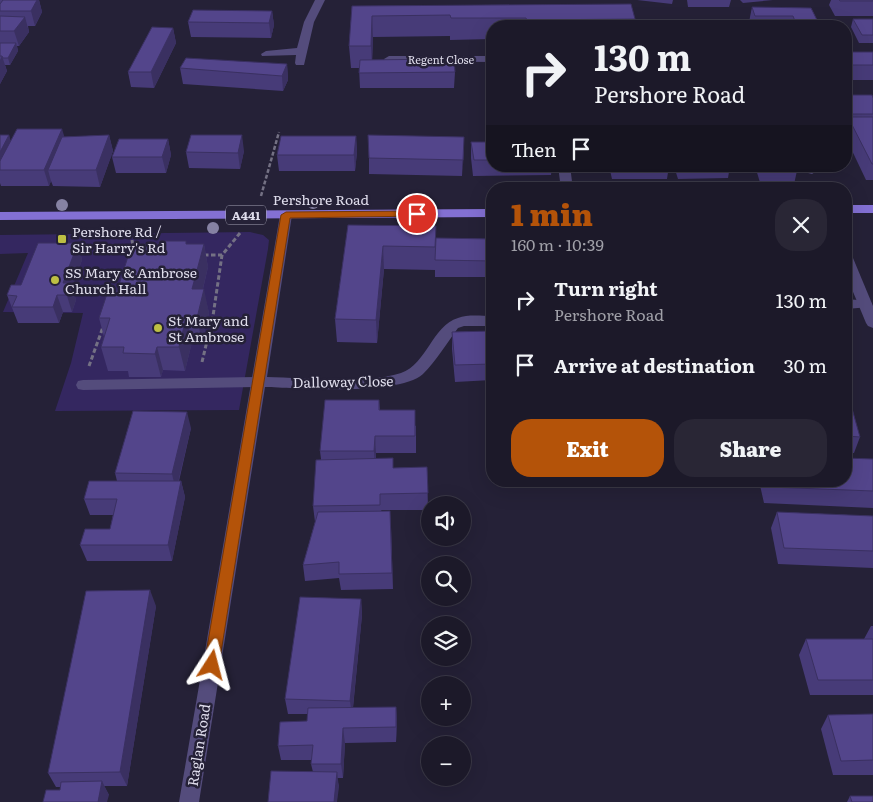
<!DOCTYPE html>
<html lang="en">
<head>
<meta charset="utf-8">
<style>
	:root { --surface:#1c1929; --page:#292635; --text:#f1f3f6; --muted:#a0a0a8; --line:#3a3846; --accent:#b45309 }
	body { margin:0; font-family:Literata,serif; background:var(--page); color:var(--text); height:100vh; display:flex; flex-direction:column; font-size:19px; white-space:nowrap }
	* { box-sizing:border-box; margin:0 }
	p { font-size:16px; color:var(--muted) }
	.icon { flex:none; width:28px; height:28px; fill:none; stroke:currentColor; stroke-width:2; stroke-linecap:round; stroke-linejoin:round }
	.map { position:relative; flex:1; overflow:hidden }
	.details { position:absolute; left:486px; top:182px; width:366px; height:305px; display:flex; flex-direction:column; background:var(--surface); border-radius:20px; box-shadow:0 5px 20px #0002,0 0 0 1px var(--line) }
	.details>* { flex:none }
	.guide { position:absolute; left:486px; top:20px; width:366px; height:152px; border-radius:20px; box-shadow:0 5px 20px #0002,0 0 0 1px var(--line); background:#1c1929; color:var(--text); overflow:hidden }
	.buttons { position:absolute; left:421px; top:496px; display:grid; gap:10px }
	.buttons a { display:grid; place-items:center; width:50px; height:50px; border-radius:50%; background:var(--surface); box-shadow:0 5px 20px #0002,0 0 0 1px var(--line); font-size:25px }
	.pin { position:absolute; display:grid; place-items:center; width:42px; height:42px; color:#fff; margin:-21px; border:2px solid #fff; border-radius:50%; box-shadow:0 1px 5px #0007 }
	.me { position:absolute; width:55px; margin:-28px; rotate:9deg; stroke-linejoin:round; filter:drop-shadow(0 0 4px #0008) }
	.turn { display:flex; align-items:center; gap:18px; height:105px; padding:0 25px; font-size:22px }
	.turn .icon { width:65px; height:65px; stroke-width:2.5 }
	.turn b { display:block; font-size:35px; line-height:42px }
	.then { display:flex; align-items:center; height:48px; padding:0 25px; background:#0003; gap:10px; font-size:19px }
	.round { display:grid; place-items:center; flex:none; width:52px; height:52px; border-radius:20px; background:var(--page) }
	.headline { display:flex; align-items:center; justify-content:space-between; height:85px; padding:0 25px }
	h1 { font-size:30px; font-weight:800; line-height:38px; color:var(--accent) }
	.cta { display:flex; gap:10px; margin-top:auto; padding:10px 25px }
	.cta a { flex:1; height:58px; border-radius:20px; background:var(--accent); color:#fff; font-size:20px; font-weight:800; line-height:58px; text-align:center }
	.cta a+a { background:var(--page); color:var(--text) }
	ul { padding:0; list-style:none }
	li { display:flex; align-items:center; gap:15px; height:65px; padding:0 25px }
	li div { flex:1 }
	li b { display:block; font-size:19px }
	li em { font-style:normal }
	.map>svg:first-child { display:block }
	.green { fill:#342760 }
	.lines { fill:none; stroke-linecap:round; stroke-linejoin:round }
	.path-far1 { stroke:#747184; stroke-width:2.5; stroke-dasharray:4 2; stroke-linecap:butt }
	.path { stroke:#747184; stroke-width:3; stroke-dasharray:4.5 2.5; stroke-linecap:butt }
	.lane { fill:#544c7c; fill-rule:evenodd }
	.street { fill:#544c7c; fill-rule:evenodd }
	.primary { fill:#8370d3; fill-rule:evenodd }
	.tree { fill:#8682a3 }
	.wall { fill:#473b78 }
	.shaded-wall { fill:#3a3061 }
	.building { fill:#53458b; stroke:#3a3061 }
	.route { fill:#b45309; stroke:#753606 }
	.poi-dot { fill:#bdbf43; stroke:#252137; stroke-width:2 }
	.labels { text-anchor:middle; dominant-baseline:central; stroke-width:5; stroke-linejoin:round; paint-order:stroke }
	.far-street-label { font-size:11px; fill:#dfddec; stroke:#252137 }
	.shield { fill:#252137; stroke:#a7a5b6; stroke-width:1 }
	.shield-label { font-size:12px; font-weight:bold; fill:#dfddec }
	.street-label { font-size:14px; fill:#dfddec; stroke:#252137 }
	.poi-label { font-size:14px; fill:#dfddec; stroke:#252137; text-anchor:start }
</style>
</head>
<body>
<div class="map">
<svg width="873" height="802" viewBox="0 0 873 802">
	<rect width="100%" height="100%" fill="#252137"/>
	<polygon class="green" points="250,232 263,235 269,240 268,249 239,410 55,411 71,363 83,313 3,312 28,253 0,254 0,235"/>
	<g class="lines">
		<polyline class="path-far1" points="261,196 279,132"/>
		<g class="path">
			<polyline points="131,233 133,247"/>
			<polyline points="204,255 222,255 240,233"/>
			<polyline points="202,362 213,316 222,255"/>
			<polyline points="89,366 103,327"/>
		</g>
		<g class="lane">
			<polygon points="846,299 870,301 872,304 870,307 846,309"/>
			<polygon points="258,377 263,378 265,382 263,386 258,387 83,390 78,389 76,385 78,381 83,380"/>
		</g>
		<g class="street">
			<polygon points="315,0 325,0 314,22 304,65 296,65 295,63 296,55 262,56 261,54 266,51 297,48 304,22"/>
			<polygon points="389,56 492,56 492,62 385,61 384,59"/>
			<polygon points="558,166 570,166 573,189 561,189"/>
			<polygon points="804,166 816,166 818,170 812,174 808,173"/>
			<path d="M286,211L292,215L267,377C304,378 366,384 401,373C427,364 432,326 458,318C468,314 481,316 492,316V326H464L458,328C447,343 436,361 423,374C399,396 298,388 265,387L199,802H179L280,215Z"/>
			<polygon points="846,254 853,258 873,306 873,328 868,326 866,323 846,275"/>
		</g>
		<g class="primary">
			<rect x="846" y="205" width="27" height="8"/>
			<polygon points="492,209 492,217 0,220 0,212"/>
		</g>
	</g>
	<g class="tree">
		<circle cx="313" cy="203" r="6"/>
		<circle cx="62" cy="205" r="6"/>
		<circle cx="213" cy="228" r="6"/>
	</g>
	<g class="wall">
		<polygon points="0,0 39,0 42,12 35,26 28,26 29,32 19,46 17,46 18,51 10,65 5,65 7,71 0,84"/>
		<polygon points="637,0 673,0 672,4"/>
		<polygon points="687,0 731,0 729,7 688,7"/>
		<polygon points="740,0 773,0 743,3"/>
		<polygon points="831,0 873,0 873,16 835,16 829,5"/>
		<polygon points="352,6 635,19 634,26 492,26 492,39 450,40 450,36 373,37 372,60 455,72 454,88 360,88 359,68 351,68 349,46"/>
		<polygon points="752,7 811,8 820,26 750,26 749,22"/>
		<polygon points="272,11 274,25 271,38 191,37 188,22"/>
		<polygon points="853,19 873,19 873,43 859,43 851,27"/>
		<polygon points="173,28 176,43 154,88 131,87 128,72"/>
		<rect x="846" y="52" width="27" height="28"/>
		<polygon points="287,64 288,80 283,91 183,84 180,68"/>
		<polygon points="846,95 873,98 873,180 866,180 846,138"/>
		<polygon points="0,135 9,135 10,141 64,137 109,135 113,151 100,187 53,186 51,181 49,186 1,186 0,183"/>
		<polygon points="356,136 357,152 355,171 279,171 277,155"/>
		<polygon points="464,137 462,176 369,174 369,158"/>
		<polygon points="168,139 171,155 166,173 116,173 112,157"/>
		<polygon points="471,142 492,142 492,166 552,166 551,175 473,176 471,158"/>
		<polygon points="244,151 240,169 189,168 186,152"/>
		<polygon points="609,166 669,166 667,179 612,179"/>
		<polygon points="674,166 730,166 728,178 678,179"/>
		<polygon points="755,166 798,166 793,189 762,189"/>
		<polygon points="348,225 436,238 492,239 492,277 435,277 435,270 384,269 377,343 337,342 335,319"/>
		<polygon points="78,243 82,260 72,287 76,300 72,312 63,312 59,323 18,323 7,295"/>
		<polygon points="159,244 204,244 208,267 203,289 209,313 202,342 192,342 185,371 163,370 161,377 129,377 128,371 108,371 101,347 104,337 99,318 117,291"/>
		<polygon points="492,331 492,380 455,382 452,349 452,332"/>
		<polygon points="379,400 380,410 416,426 416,453 376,453 376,459 393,468 427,467 428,510 381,510 391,527 393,589 341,590 339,578 305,581 303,565 315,522 313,506 321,459 320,451"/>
		<polygon points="846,404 860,437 854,453 846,453"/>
		<polygon points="191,428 179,481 181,481 185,497 172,561 87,561 80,545 110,529 113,515 90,515 84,499 117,481 115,473"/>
		<polygon points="873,459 873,508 764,503 759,481 846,481"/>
		<polygon points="777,512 873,516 873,568 778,564 771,528"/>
		<polygon points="361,599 362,615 353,708 396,707 397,722 396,742 345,743 343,778 337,778 339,787 313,772 311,764 311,760 281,760 278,746 307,721 307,714 288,714 285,699"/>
		<polygon points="156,606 127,786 104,786 109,795 60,790 60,787 56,787 48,773"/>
		<polygon points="871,626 873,626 873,695 810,695 799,655 806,639 864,639"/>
		<polygon points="873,714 873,775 833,775 821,729 828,715"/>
		<polygon points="850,796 873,802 847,802"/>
	</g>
	<g class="shaded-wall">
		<polygon points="37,0 39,0 42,12 35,26 31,11"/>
		<polygon points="272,11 274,25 271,38 269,23"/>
		<polygon points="372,16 373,37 372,68 371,46"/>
		<polygon points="25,17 29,32 19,46 14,31"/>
		<polygon points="173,28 176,43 154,88 151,72"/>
		<polygon points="16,43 18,51 10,65 8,58"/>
		<polygon points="2,56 7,71 0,84 0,60"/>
		<polygon points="287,64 288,80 283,91 282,76"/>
		<polygon points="62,129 67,145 48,170 51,181 49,186 44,170"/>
		<polygon points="9,135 14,151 0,170 0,152"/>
		<polygon points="109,135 113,151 100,187 96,170"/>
		<polygon points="242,135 244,151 240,169 238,153"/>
		<polygon points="356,136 357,152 355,171 354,155"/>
		<polygon points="464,137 464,153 462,176 463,160"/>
		<polygon points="168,139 171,155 166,173 162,157"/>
		<polygon points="78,243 82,260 72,287 76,300 72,312 63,283"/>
		<polygon points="204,244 208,267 197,313 192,289"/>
		<polygon points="383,246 384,269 377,343 376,320"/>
		<polygon points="204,289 209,313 202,342 197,318"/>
		<polygon points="57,295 63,312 59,323 53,307"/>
		<polygon points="186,318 192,342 185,371 179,347"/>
		<polygon points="157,347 163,370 161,377 155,354"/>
		<polygon points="187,412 191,428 176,491 172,474"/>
		<polygon points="375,436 376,453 375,467 374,451"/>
		<polygon points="181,481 185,497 172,561 168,545"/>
		<polygon points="150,590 156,606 127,786 120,772"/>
		<polygon points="361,599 362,615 352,716 350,701"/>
		<polygon points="396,707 397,722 396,742"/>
		<polygon points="343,728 345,743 343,778 341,764"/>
		<polygon points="337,772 339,787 337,802 334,802"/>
		<polygon points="102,781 109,795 107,802 98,802"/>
	</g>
	<g class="building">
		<polygon points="3,0 37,0 31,11 0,11 0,4"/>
		<polygon points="839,0 873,0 873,1 840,1"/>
		<polygon points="631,4 635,19 527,20 526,18 451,18 450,15 372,16 371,46 349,46 352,6"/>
		<polygon points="752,7 811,8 820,26 797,26 793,16 755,16"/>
		<polygon points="193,10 272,11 269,23 188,22"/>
		<polygon points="0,16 25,17 14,31 0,31"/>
		<polygon points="853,19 873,19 873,35 862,35"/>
		<polygon points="707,25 733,26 734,26 707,26"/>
		<polygon points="152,27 173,28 151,72 128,72"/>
		<polygon points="0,43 16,43 8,58 3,58 2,56 0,56"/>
		<rect x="846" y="52" width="27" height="13"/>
		<polygon points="186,58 287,64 282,76 180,68"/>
		<polygon points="454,59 455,72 359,73 360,60"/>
		<polygon points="846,95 872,95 873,98 873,114 846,114"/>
		<polygon points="848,117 873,117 873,164 872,164"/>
		<polygon points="17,129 62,129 44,170 0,170 0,161"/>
		<polygon points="0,135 9,135 0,152"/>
		<polygon points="109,135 96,170 48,170 62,137"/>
		<polygon points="191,135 242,135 238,153 186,152"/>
		<polygon points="368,135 464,137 463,160 369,158"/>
		<polygon points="281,136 356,136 354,155 277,155"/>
		<polygon points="119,139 168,139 162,157 112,157"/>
		<polygon points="471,142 492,142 492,160 474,160"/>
		<polygon points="768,166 798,166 799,167 769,167"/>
		<polygon points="348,225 436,226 435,247 383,246 376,320 335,319"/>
		<polygon points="436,238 492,239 492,261 435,260"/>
		<polygon points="159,241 186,241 186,244 204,244 192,289 204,289 197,318 186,318 179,347 157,347 155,354 123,353 124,347 101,347 110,318 99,318 108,291 117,291 132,244 159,244"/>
		<polygon points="38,243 78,243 63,283 71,283 67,295 57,295 53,307 12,307 17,296 7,295 11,285 21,285"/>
		<polygon points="492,331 492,364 455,365 452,332"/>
		<polygon points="325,400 379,400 379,410 415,410 415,436 375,436 374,451 320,451"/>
		<polygon points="846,404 851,405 860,437 846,436"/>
		<polygon points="133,411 187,412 172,474 115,473"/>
		<polygon points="393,458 393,468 427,467 428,493 380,494 380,505 313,506 316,460"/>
		<polygon points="846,458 873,459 873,491 769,487 768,481 846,481"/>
		<polygon points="89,481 181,481 168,545 80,545 85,529 110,529 117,499 84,499"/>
		<polygon points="390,511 392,573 339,574 339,562 303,565 318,512"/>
		<polygon points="777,512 873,516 873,551 784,548"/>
		<polygon points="150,590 120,772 48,773 86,591"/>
		<polygon points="300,597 361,599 350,701 285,699"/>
		<polygon points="806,639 873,639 873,680 818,680"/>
		<polygon points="396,707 396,727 343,728 341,764 311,764 313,745 278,746 280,722 307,721 308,708"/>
		<polygon points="873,714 873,760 841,761 828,715"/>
		<polygon points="271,771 337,772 334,802 268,802"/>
		<polygon points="102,781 98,802 43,802 46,790 60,790 61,782"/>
		<polygon points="850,796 873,796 873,802 852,802"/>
	</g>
	<polygon class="route" points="417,211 421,212 421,216 290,218 219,665 216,669 212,671 207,669 204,665 281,215 286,212"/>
	<g class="poi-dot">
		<rect x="57" y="234" width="10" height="10" rx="2.5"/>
		<circle cx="55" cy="280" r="5"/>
		<circle cx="158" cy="328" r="5"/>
	</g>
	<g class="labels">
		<g class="far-street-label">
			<text x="441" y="59">Regent Close</text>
		</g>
		<rect class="shield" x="226" y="205.5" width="40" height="19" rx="4"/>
		<g class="shield-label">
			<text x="246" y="215">A441</text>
		</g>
		<g class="street-label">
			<text x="321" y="199">Pershore Road</text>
			<text transform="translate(343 381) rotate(-1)">Dalloway Close</text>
			<text transform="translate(198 745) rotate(-81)">Raglan Road</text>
		</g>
		<g class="poi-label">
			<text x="72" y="231">Pershore Rd /<tspan x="72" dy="16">Sir Harry's Rd</tspan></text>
			<text x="65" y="272">SS Mary &amp; Ambrose<tspan x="65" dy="16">Church Hall</tspan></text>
			<text x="168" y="320">St Mary and<tspan x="168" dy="16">St Ambrose</tspan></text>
		</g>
	</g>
</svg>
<div class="buttons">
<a><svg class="icon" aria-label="sound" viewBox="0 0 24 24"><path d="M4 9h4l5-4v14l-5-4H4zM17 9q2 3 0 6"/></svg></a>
<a><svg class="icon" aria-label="search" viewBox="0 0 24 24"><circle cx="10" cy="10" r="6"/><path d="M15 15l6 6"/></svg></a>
<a><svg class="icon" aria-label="layers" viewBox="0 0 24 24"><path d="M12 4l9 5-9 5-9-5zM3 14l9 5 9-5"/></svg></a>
<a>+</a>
<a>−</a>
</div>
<div class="pin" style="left:417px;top:214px;background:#d93025"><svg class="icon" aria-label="arrive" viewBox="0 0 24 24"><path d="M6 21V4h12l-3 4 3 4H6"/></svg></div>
<svg class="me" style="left:212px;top:665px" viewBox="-20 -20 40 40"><path d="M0-17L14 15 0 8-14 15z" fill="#b45309" stroke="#fff" stroke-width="4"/></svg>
<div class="guide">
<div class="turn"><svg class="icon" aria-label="right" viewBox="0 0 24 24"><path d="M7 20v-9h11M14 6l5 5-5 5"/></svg><div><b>130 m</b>Pershore Road</div></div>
<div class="then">Then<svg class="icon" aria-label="arrive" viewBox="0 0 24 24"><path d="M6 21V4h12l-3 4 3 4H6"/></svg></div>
</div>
<section class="details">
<div class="headline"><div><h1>1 min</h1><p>160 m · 10:39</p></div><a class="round"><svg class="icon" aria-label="close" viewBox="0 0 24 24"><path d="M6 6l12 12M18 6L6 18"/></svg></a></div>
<ul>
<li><svg class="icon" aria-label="right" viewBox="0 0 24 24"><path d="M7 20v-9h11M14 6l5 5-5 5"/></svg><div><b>Turn right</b><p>Pershore Road</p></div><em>130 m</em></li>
<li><svg class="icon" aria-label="arrive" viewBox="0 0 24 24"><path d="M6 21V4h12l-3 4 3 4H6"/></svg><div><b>Arrive at destination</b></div><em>30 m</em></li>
</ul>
<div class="cta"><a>Exit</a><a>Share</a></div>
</section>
</div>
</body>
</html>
